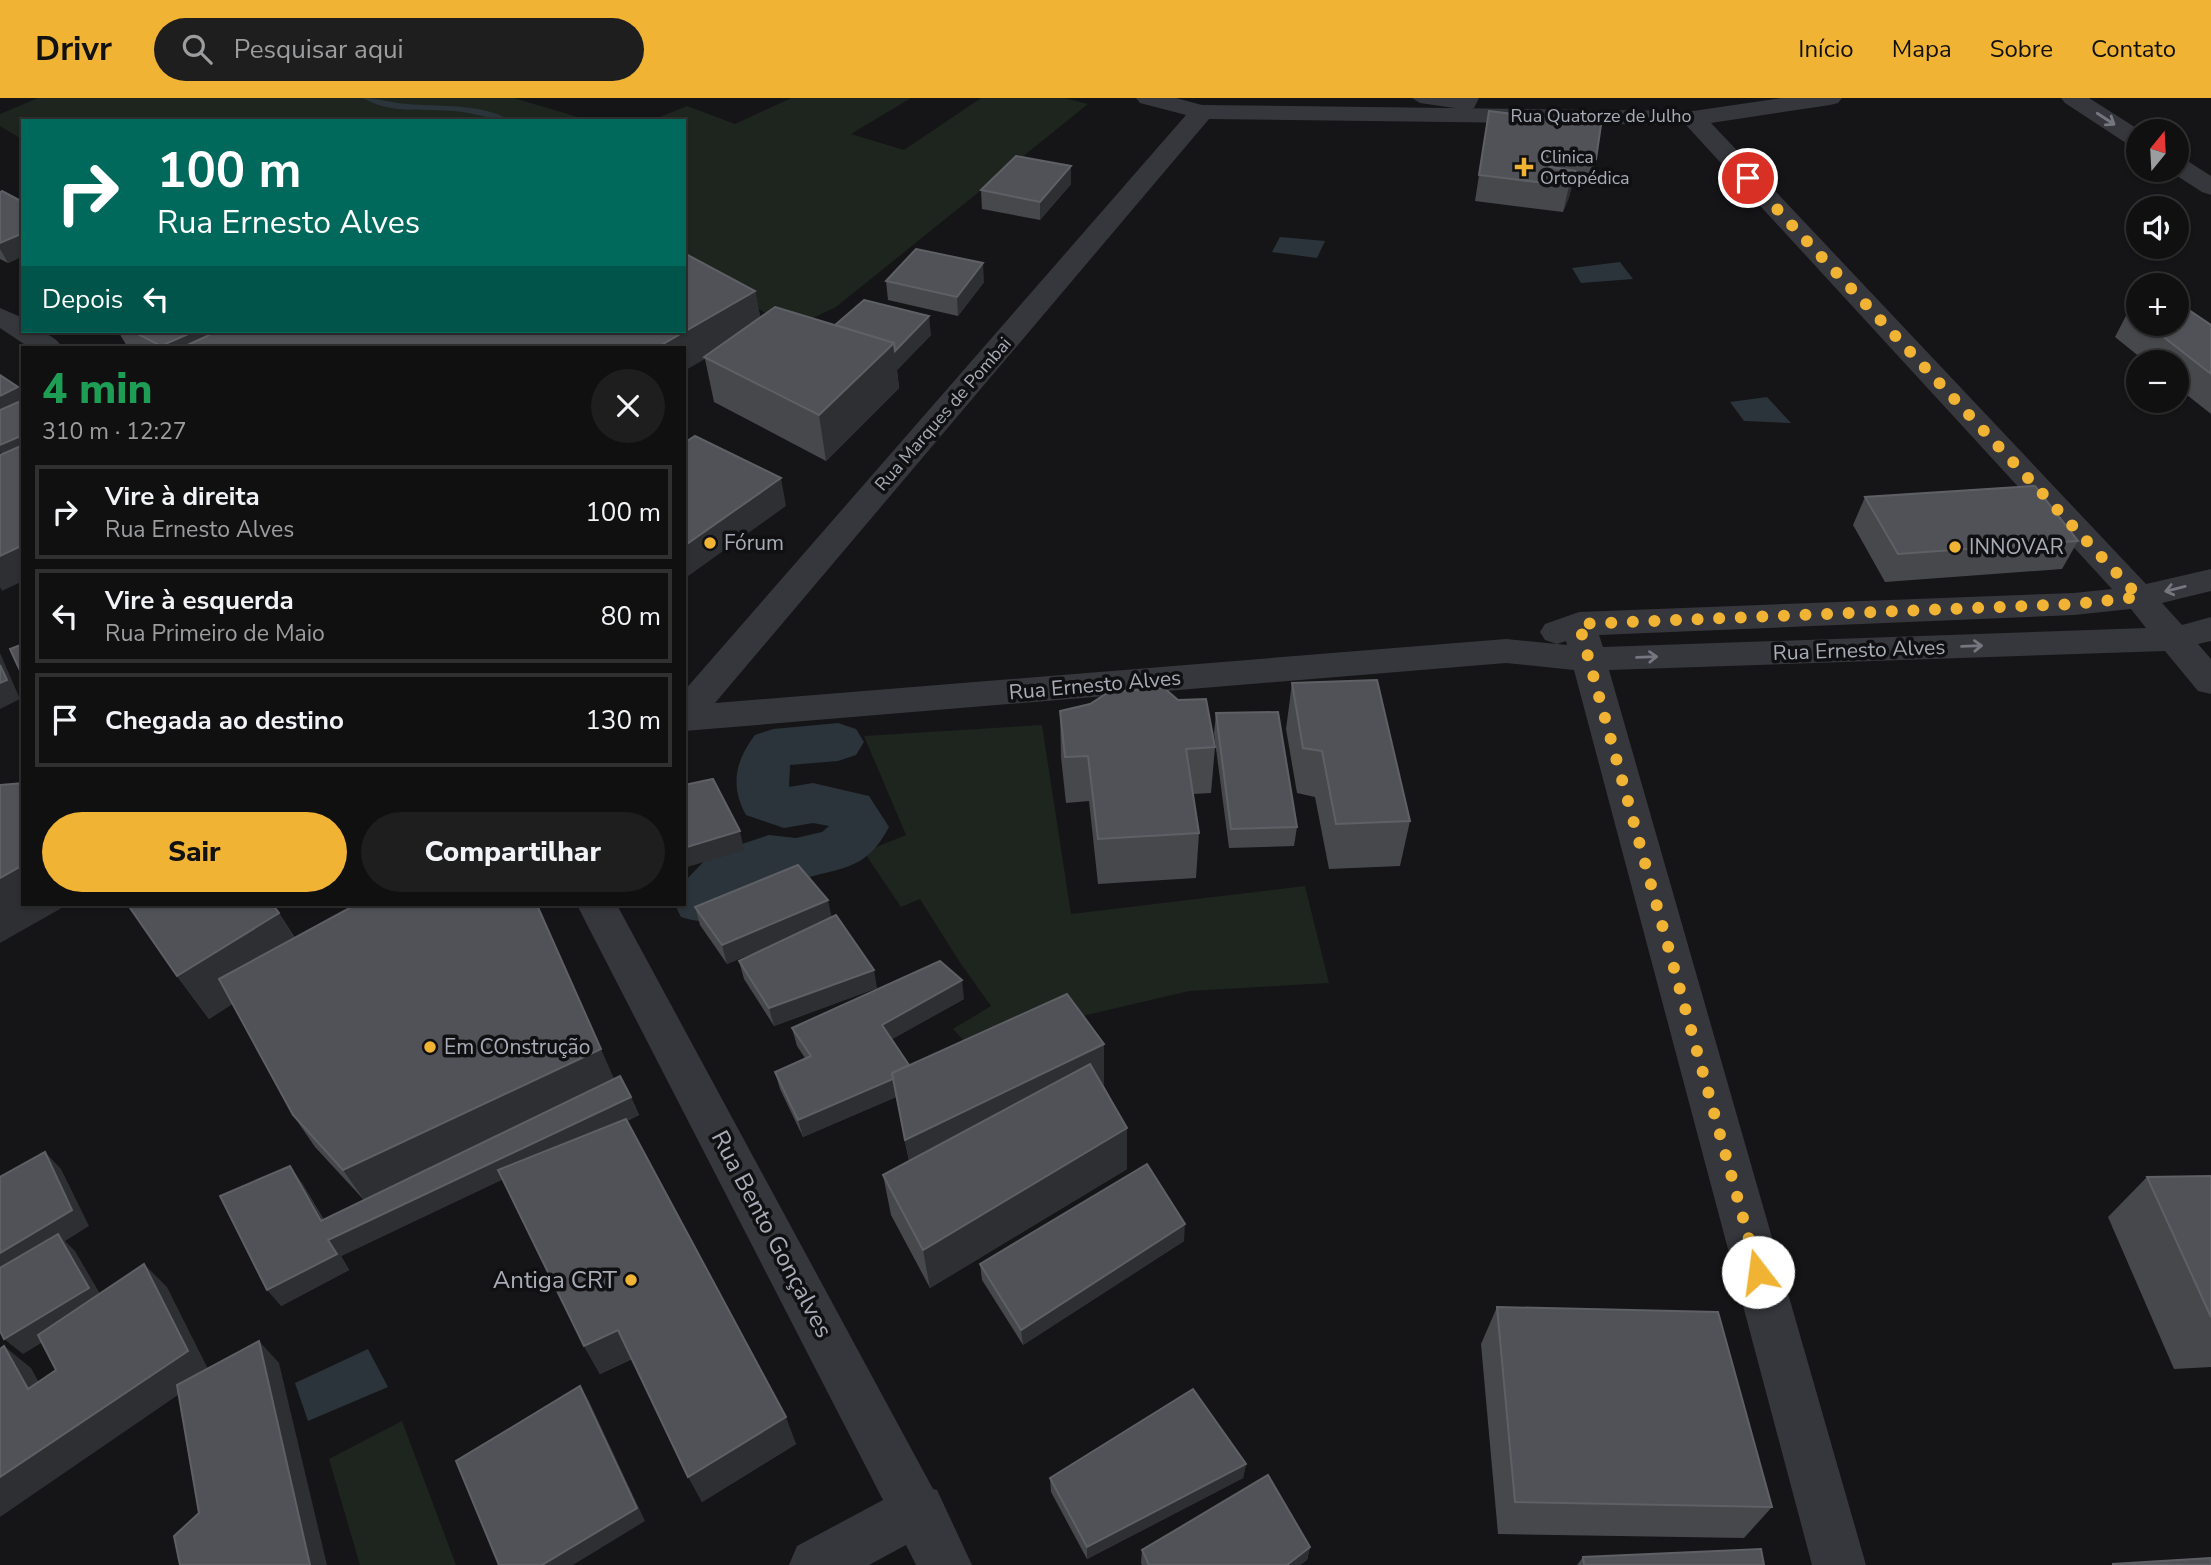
<!DOCTYPE html>
<html lang="pt">
<head>
<meta charset="utf-8">
<style>
	:root { --surface:#101011; --page:#1e1e1f; --text:#f1f3f6; --muted:#9c9d9f; --line:#303031; --accent:#f0b334 }
	body { margin:0; font-family:"Nunito Sans",sans-serif; background:var(--page); color:var(--text); height:100vh; display:flex; flex-direction:column; font-size:26px; white-space:nowrap }
	* { box-sizing:border-box; margin:0 }
	p { font-size:23px; color:var(--muted) }
	.icon { flex:none; width:38px; height:38px; fill:none; stroke:currentColor; stroke-width:2; stroke-linecap:round; stroke-linejoin:round }
	.map { position:relative; flex:1; overflow:hidden }
	.side { position:absolute; left:21px; top:248px; width:665px; height:560px; display:flex; flex-direction:column; background:var(--surface); border-radius:0px; box-shadow:0 2px 5px #0004,0 0 0 2px var(--line) }
	.side>* { flex:none }
	.top-card { position:absolute; left:21px; top:21px; width:665px; height:214px; border-radius:0px; box-shadow:0 2px 5px #0004,0 0 0 2px var(--line); background:#00695c; color:#fff; overflow:hidden }
	.needle { width:46px; rotate:18deg }
	.buttons { position:absolute; left:2126px; top:21px; display:grid; gap:14px }
	.buttons a { display:grid; place-items:center; width:63px; height:63px; border-radius:50%; background:var(--surface); box-shadow:0 2px 5px #0004,0 0 0 2px var(--line); font-size:35px }
	.pin { position:absolute; display:grid; place-items:center; width:60px; height:60px; color:#fff; margin:-30px; border:4px solid #fff; border-radius:50%; box-shadow:0 2px 7px #0007 }
	.me { position:absolute; width:77px; margin:-38px; rotate:345deg; stroke-linejoin:round; filter:drop-shadow(0 0 5px #0008) }
	.turn { display:flex; align-items:center; gap:24px; height:147px; padding:0 21px; font-size:32px }
	.turn .icon { width:91px; height:91px; stroke-width:2.5 }
	.turn b { display:block; font-size:49px; line-height:60px }
	.then { display:flex; align-items:center; height:66px; padding:0 21px; background:#0003; gap:14px; font-size:26px }
	.round { display:grid; place-items:center; flex:none; width:74px; height:74px; border-radius:37px; background:var(--page) }
	.head { display:flex; align-items:center; justify-content:space-between; height:119px; padding:0 21px }
	h1 { font-size:42px; font-weight:800; line-height:52px; color:#1e9e55 }
	.cta { display:flex; gap:14px; margin-top:auto; padding:14px 21px }
	.cta a { flex:1; height:80px; border-radius:42px; background:var(--accent); color:#111; font-size:28px; font-weight:800; line-height:80px; text-align:center }
	.cta a+a { background:var(--page); color:var(--text) }
	ul { padding:0; list-style:none }
	li { display:flex; align-items:center; gap:21px; height:94px; margin:0 14px 10px; padding:0 7px; border:4px solid var(--line); border-radius:0px }
	li div { flex:1 }
	li b { display:block; font-size:26px }
	li em { font-style:normal }
	header { display:flex; align-items:center; gap:42px; box-sizing:border-box; height:98px; padding:0 35px; background:var(--accent); color:#111 }
	header strong { font-size:33px }
	nav { display:flex; gap:38px; margin-inline-start:auto; font-size:24px }
	.search { width:490px; height:63px; background:var(--page); display:flex; align-items:center; gap:18px; box-sizing:border-box; padding:0 24px; border-radius:38px; color:var(--muted); font-size:26px }
	.map>svg:first-child { display:block }
	.green { fill:#1d251e }
	.water { fill:#2b343b }
	.lines { fill:none; stroke-linecap:round; stroke-linejoin:round }
	.stream { fill:#2b343b; fill-rule:evenodd }
	.canal { fill:#2b343b; fill-rule:evenodd }
	.service { fill:#36373c; fill-rule:evenodd }
	.minor { fill:#36373c; fill-rule:evenodd }
	.wall { fill:#46484c }
	.shaded-wall { fill:#2e2f32 }
	.building { fill:#515258; stroke:#5e6066; stroke-width:2 }
	.oneway { stroke:#747780 }
	.route { stroke:#f0b334; stroke-width:12; stroke-dasharray:0 21.6 }
	.poi-dot { fill:#f0b334; stroke:#101012; stroke-width:2.5 }
	.labels { text-anchor:middle; dominant-baseline:central; stroke-width:7; stroke-linejoin:round; paint-order:stroke }
	.far-street-label { font-size:18px; fill:#a7acb7; stroke:#101012 }
	.far-poi-label { font-size:18px; fill:#a7acb7; stroke:#101012; text-anchor:start }
	.poi-label { font-size:21px; fill:#a7acb7; stroke:#101012; text-anchor:start }
	.street-label { font-size:21px; fill:#a7acb7; stroke:#101012 }
	.near-street-label { font-size:24px; fill:#a7acb7; stroke:#101012 }
	.near-poi-label { font-size:24px; fill:#a7acb7; stroke:#101012; text-anchor:end }
</style>
</head>
<body>
<header>
<strong>Drivr</strong>
<div class="search"><svg class="icon" aria-label="search" viewBox="0 0 24 24"><circle cx="10" cy="10" r="6"/><path d="M15 15l6 6"/></svg>Pesquisar aqui</div>
<nav><a>Início</a><a>Mapa</a><a>Sobre</a><a>Contato</a></nav>
</header>
<div class="map">
<svg width="2211" height="1467" viewBox="0 0 2211 1467">
	<rect width="100%" height="100%" fill="#151517"/>
	<g class="green">
		<polygon points="38,0 514,0 591,23 23,23 23,42 0,28 0,16"/>
		<polygon points="791,0 911,0 851,36 904,52 981,0 1065,0 1088,6 836,209 790,231 684,162 684,23 650,23 687,8 735,26"/>
		<polygon points="1042,627 1071,816 1305,788 1329,885 1189,893 1057,924 979,959 953,931 991,908 959,863 920,801 901,809 864,754 906,737 864,638"/>
		<polygon points="402,1323 456,1467 360,1467 329,1361"/>
	</g>
	<g class="water">
		<polygon points="1280,139 1325,143 1317,160 1272,154"/>
		<polygon points="1620,164 1633,181 1581,185 1572,170"/>
		<polygon points="1767,299 1791,325 1744,323 1730,304"/>
		<polygon points="368,1251 388,1289 308,1323 295,1285"/>
	</g>
	<g class="lines">
		<path class="stream" d="M363,0C379,0 392,5 407,6C441,9 482,5 512,23C494,23 480,16 462,14C430,9 392,18 363,0Z"/>
		<path class="canal" d="M838,625L856,631L864,644L856,657L838,663L790,667L789,689L813,685L869,698L889,729C871,762 856,768 821,776C812,778 803,782 794,782C779,782 767,777 752,786C721,803 732,835 681,819L675,807H684V784L711,756L769,737L796,740L822,734L829,728L813,725L784,730L746,717C730,688 735,663 755,637L773,631Z"/>
		<polygon class="service" points="1412,0 1479,0 1474,10 1468,12 1420,5"/>
		<g class="minor">
			<path d="M1136,0H1176L1202,7L1693,13L1781,0H1842L1838,5L1830,7L1711,25L2146,486L2211,471V493L2162,505L2182,527L2211,519V543L2198,546L2211,561V596L2198,593L2165,553L1609,572L1866,1467H1812L1574,572L1506,565L684,633V593L1186,17L1140,5ZM1209,21L1686,27L2112,491L2074,495L1579,514L1545,526L1540,534L1545,542L1557,546L1566,543L1567,547L1506,541L715,605ZM2131,511L2146,530L1603,549L1599,537L2074,517Z"/>
			<polygon points="2061,0 2089,0 2141,33 2138,33 2138,49 2129,47 2065,5"/>
			<polygon points="2177,60 2186,62 2211,78 2211,97 2202,94 2168,72 2177,72"/>
			<path d="M0,210L23,220V233C40,233 53,235 63,250H30L0,230Z"/>
			<polygon points="577,807 617,807 933,1391 937,1392 972,1467 916,1467 906,1447 869,1467 789,1467 797,1448 883,1402"/>
		</g>
	</g>
	<g class="wall">
		<polygon points="1489,13 1596,61 1590,87 1573,84 1569,99 1563,114 1475,103"/>
		<polygon points="1071,86 1040,122 982,111 981,92"/>
		<polygon points="0,94 23,104 23,158 8,165 0,161"/>
		<polygon points="886,183 984,184 958,218 888,202"/>
		<polygon points="755,193 760,219 931,237 897,272 899,290 826,363 714,304 705,261 684,250 128,250 118,233 684,233"/>
		<polygon points="2138,210 2138,226 2211,227 2211,316 2177,289 2177,264 2146,264 2115,239 2129,212"/>
		<polygon points="1865,399 2078,443 2062,471 1885,484 1853,427"/>
		<polygon points="1292,585 1410,723 1400,768 1329,771 1315,699 1297,695 1286,631"/>
		<polygon points="1178,602 1215,649 1211,695 1193,696 1199,735 1196,780 1098,786 1089,703 1066,705 1061,659 1060,613"/>
		<polygon points="1216,615 1297,729 1294,748 1229,750 1214,635"/>
		<polygon points="695,809 832,819 877,890 774,928 744,881 739,863 790,839 727,866 700,827"/>
		<polygon points="279,815 295,840 614,981 631,999 639,1017 627,1023 796,1346 702,1404 632,1261 600,1276 584,1248 503,1081 341,1158 349,1172 281,1208 302,1085 324,1122 364,1102 315,1049 293,1017 232,906 209,921 177,878"/>
		<polygon points="964,901 892,941 909,967 1104,988 1127,1030 1127,1071 930,1190 891,1117 883,1077 909,1063 896,999 803,1039 780,991 775,974 805,960 797,948 792,930"/>
		<polygon points="2211,1078 2211,1269 2174,1271 2108,1119 2147,1079"/>
		<polygon points="1184,1143 1023,1247 982,1182 980,1166"/>
		<polygon points="1497,1209 1772,1409 1744,1440 1498,1436 1481,1246"/>
		<polygon points="1246,1366 1243,1380 1087,1461 1051,1394 1050,1380"/>
		<polygon points="1310,1449 1307,1462 1300,1467 1142,1467 1141,1465 1142,1452"/>
		<polygon points="1583,1459 1764,1467 1577,1467"/>
	</g>
	<g class="shaded-wall">
		<polygon points="1071,68 1071,86 1040,122 1040,104"/>
		<polygon points="1575,73 1569,99 1563,114 1569,88"/>
		<polygon points="23,135 23,158 8,165 0,151 0,145"/>
		<polygon points="983,165 984,184 958,218 957,199"/>
		<polygon points="755,193 762,227 704,259 705,261 684,273 684,250 656,250"/>
		<polygon points="929,218 931,237 897,272 899,290 826,363 819,317 894,245"/>
		<polygon points="195,233 266,233 228,250 162,250 161,248"/>
		<polygon points="18,289 23,297 23,311 0,322 0,298"/>
		<polygon points="23,337 23,361 8,368 0,354 0,347"/>
		<polygon points="781,380 786,408 684,481 684,448"/>
		<polygon points="23,447 23,483 2,493 0,489 0,458"/>
		<polygon points="0,555 20,601 0,611"/>
		<polygon points="740,733 744,752 684,770 684,750"/>
		<polygon points="23,767 23,807 67,807 0,845 0,780"/>
		<polygon points="828,802 832,821 727,866 722,847"/>
		<polygon points="279,815 306,859 209,921 177,878"/>
		<polygon points="874,872 877,890 774,928 769,910"/>
		<polygon points="962,882 964,901 885,945 882,927"/>
		<polygon points="1104,946 1104,988 913,1083 905,1042"/>
		<polygon points="601,951 615,983 365,1103 343,1072"/>
		<polygon points="893,981 896,999 803,1039 798,1022"/>
		<polygon points="631,999 639,1017 341,1158 349,1172 281,1208 267,1192 328,1142 321,1123 290,1068 302,1085 333,1139"/>
		<polygon points="1127,1030 1127,1071 930,1190 923,1152"/>
		<polygon points="45,1054 61,1071 89,1128 65,1143 75,1153 106,1206 23,1256 4,1241 0,1182 0,1155"/>
		<polygon points="1185,1126 1184,1143 1023,1247 1021,1232"/>
		<polygon points="144,1166 167,1189 210,1275 0,1419 0,1379"/>
		<polygon points="618,1232 633,1260 600,1276 584,1248"/>
		<polygon points="259,1243 279,1265 327,1467 310,1467"/>
		<polygon points="4,1248 31,1270 54,1312 28,1291"/>
		<polygon points="580,1288 589,1303 645,1423 573,1467 542,1467"/>
		<polygon points="786,1319 796,1346 702,1404 688,1379"/>
		<polygon points="1246,1366 1243,1380 1087,1461 1087,1449"/>
		<polygon points="1310,1449 1307,1462 1300,1467 1287,1467"/>
	</g>
	<g class="building">
		<polygon points="1489,13 1601,27 1596,61 1548,54 1545,68 1575,73 1569,88 1479,77"/>
		<polygon points="1016,58 1071,68 1040,104 981,92"/>
		<polygon points="2,93 23,104 23,135 0,145 0,94"/>
		<polygon points="916,151 983,165 957,199 886,183"/>
		<polygon points="684,155 755,193 656,250 181,250 218,233 684,233"/>
		<polygon points="864,202 929,218 895,253 894,245 835,227"/>
		<polygon points="2177,204 2211,227 2211,276 2147,226 2177,226"/>
		<polygon points="775,209 894,245 819,317 704,259"/>
		<polygon points="2138,210 2138,220 2129,212"/>
		<polygon points="132,233 195,233 161,248"/>
		<polygon points="0,277 18,289 0,298"/>
		<polygon points="23,302 23,337 0,347 0,312"/>
		<polygon points="695,338 781,380 684,448 684,345"/>
		<polygon points="23,347 23,447 0,458 0,357"/>
		<polygon points="2035,388 2078,443 1898,456 1865,399"/>
		<polygon points="23,546 23,579 10,551"/>
		<polygon points="0,567 7,582 0,585"/>
		<polygon points="1377,582 1410,723 1336,726 1322,653 1303,650 1292,585"/>
		<polygon points="1164,590 1178,602 1206,601 1215,649 1186,651 1199,735 1098,741 1088,658 1065,659 1060,613 1090,606 1109,594"/>
		<polygon points="1278,614 1297,729 1231,731 1216,615"/>
		<polygon points="713,681 740,733 684,750 684,687"/>
		<polygon points="23,685 23,767 0,780 0,687"/>
		<polygon points="798,767 828,802 722,847 695,809"/>
		<polygon points="128,807 273,807 279,815 177,878"/>
		<polygon points="355,807 537,807 601,951 343,1072 293,1017 219,881"/>
		<polygon points="836,817 874,872 769,910 739,863"/>
		<polygon points="940,863 962,882 882,927 909,967 892,975 893,981 798,1022 775,974 811,958 792,930"/>
		<polygon points="1067,896 1104,946 905,1042 892,975"/>
		<polygon points="1090,966 1127,1030 923,1152 883,1077"/>
		<polygon points="620,978 631,999 328,1142 337,1156 267,1192 220,1098 290,1068 321,1123"/>
		<polygon points="626,1021 786,1319 688,1379 618,1232 584,1248 498,1072"/>
		<polygon points="45,1054 72,1112 0,1155 0,1079"/>
		<polygon points="1147,1066 1185,1126 1021,1232 980,1166"/>
		<polygon points="2211,1078 2211,1219 2147,1079"/>
		<polygon points="58,1136 89,1190 4,1241 0,1233 0,1170"/>
		<polygon points="144,1166 188,1253 0,1379 0,1251 4,1248 28,1291 56,1272 38,1237"/>
		<polygon points="1497,1209 1718,1214 1772,1409 1515,1404"/>
		<polygon points="259,1243 310,1467 180,1467 174,1438 199,1415 177,1287"/>
		<polygon points="580,1288 637,1410 542,1467 499,1467 456,1363"/>
		<polygon points="1193,1291 1246,1366 1087,1449 1050,1380"/>
		<polygon points="1268,1377 1310,1449 1287,1467 1149,1467 1142,1452"/>
		<polygon points="1761,1451 1764,1467 1584,1467 1583,1459"/>
		<polygon points="2211,1460 2211,1467 2112,1466"/>
	</g>
	<defs><path id="oneway-shaft" d="M-6 0H5M1.5-3L5.5 0L1.5 3" fill="none" stroke-width="1.6" stroke-linecap="round" stroke-linejoin="round" transform="scale(1.75)"/></defs>
	<g class="oneway">
		<use href="#oneway-shaft" transform="translate(2106 21) rotate(33)"/>
		<use href="#oneway-shaft" transform="translate(2175 491) rotate(166)"/>
		<use href="#oneway-shaft" transform="translate(1972 548) rotate(-2)"/>
		<use href="#oneway-shaft" transform="translate(1647 559) rotate(-2)"/>
	</g>
	<g class="lines">
		<polyline class="route" points="1748,80 2139,499 2074,506 1579,526 1758,1174"/>
	</g>
	<g class="poi-dot">
		<path d="M1520.5 58.5h7v7h7v7h-7v7h-7v-7h-7v-7h7z"/>
		<circle cx="710" cy="445" r="7"/>
		<circle cx="1955" cy="449" r="7"/>
		<circle cx="430" cy="949" r="7"/>
		<circle cx="631" cy="1182" r="7"/>
	</g>
	<g class="labels">
		<g class="far-street-label">
			<text x="1601" y="18">Rua Quatorze de Julho</text>
			<text transform="translate(943 316) rotate(-49)">Rua Marques de Pombai</text>
		</g>
		<g class="far-poi-label">
			<text x="1540" y="59">Clinica<tspan x="1540" dy="21">Ortopédica</tspan></text>
		</g>
		<g class="poi-label">
			<text x="724" y="445">Fórum</text>
			<text x="1969" y="449">INNOVAR</text>
			<text x="444" y="949">Em COnstrução</text>
		</g>
		<g class="street-label">
			<text transform="translate(1859 552) rotate(-2)">Rua Ernesto Alves</text>
			<text transform="translate(1095 587) rotate(-5)">Rua Ernesto Alves</text>
		</g>
		<g class="near-street-label">
			<text transform="translate(772 1136) rotate(62)">Rua Bento Gonçalves</text>
		</g>
		<g class="near-poi-label">
			<text x="617" y="1182">Antiga CRT</text>
		</g>
	</g>
</svg>
<div class="buttons">
<a><svg class="needle" viewBox="-14 -14 28 28"><path d="M0-13l5 13h-10z" fill="#e53935"/><path d="M0 13l5-13h-10z" fill="#9c9d9f"/></svg></a>
<a><svg class="icon" aria-label="sound" viewBox="0 0 24 24"><path d="M4 9h4l5-4v14l-5-4H4zM17 9q2 3 0 6"/></svg></a>
<a>+</a>
<a>−</a>
</div>
<div class="pin" style="left:1748px;top:80px;background:#d93025"><svg class="icon" aria-label="arrive" viewBox="0 0 24 24"><path d="M6 21V4h12l-3 4 3 4H6"/></svg></div>
<svg class="me" style="left:1758px;top:1174px" viewBox="-20 -20 40 40"><circle r="19" fill="#fff"/><path d="M0-13L10 11 0 6-10 11z" fill="#f0b334"/></svg>
<div class="top-card">
<div class="turn"><svg class="icon" aria-label="right" viewBox="0 0 24 24"><path d="M7 20v-9h11M14 6l5 5-5 5"/></svg><div><b>100 m</b>Rua Ernesto Alves</div></div>
<div class="then">Depois<svg class="icon" aria-label="left" viewBox="0 0 24 24"><path d="M17 20v-9H6M10 6l-5 5 5 5"/></svg></div>
</div>
<section class="side">
<div class="head"><div><h1>4 min</h1><p>310 m · 12:27</p></div><a class="round"><svg class="icon" aria-label="close" viewBox="0 0 24 24"><path d="M6 6l12 12M18 6L6 18"/></svg></a></div>
<ul>
<li><svg class="icon" aria-label="right" viewBox="0 0 24 24"><path d="M7 20v-9h11M14 6l5 5-5 5"/></svg><div><b>Vire à direita</b><p>Rua Ernesto Alves</p></div><em>100 m</em></li>
<li><svg class="icon" aria-label="left" viewBox="0 0 24 24"><path d="M17 20v-9H6M10 6l-5 5 5 5"/></svg><div><b>Vire à esquerda</b><p>Rua Primeiro de Maio</p></div><em>80 m</em></li>
<li><svg class="icon" aria-label="arrive" viewBox="0 0 24 24"><path d="M6 21V4h12l-3 4 3 4H6"/></svg><div><b>Chegada ao destino</b></div><em>130 m</em></li>
</ul>
<div class="cta"><a>Sair</a><a>Compartilhar</a></div>
</section>
</div>
</body>
</html>
